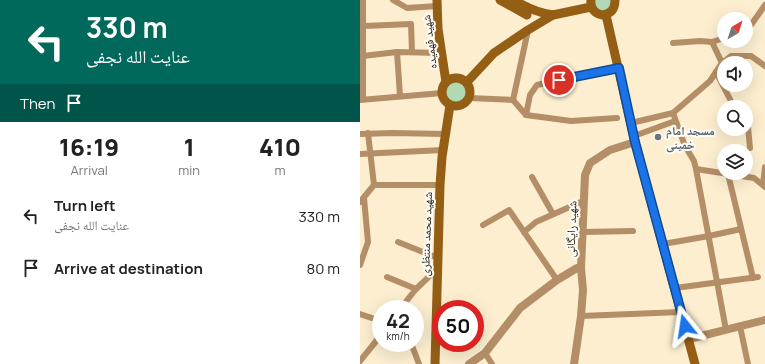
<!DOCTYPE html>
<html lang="en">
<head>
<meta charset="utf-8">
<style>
	:root { --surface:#fff; --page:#f6f6f6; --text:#222; --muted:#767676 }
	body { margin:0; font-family:Manrope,"Noto Naskh Arabic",sans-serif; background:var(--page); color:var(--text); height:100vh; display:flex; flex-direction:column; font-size:15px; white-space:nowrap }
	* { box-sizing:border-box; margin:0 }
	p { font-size:13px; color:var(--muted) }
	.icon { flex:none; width:22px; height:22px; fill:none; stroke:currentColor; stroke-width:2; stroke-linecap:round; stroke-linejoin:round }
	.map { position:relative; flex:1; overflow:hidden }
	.drawer { display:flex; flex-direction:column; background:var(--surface); width:360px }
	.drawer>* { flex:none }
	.top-card { background:#00695c; color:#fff; overflow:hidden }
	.needle { width:26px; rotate:39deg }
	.buttons { position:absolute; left:357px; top:12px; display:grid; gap:8px }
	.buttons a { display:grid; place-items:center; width:36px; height:36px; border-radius:50%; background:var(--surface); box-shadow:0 4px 16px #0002; font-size:20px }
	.speed { position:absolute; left:12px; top:300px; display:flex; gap:8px; font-size:20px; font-weight:700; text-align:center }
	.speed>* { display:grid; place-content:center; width:52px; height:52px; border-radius:50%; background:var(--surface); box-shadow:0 4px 16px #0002; line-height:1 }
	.speed small { font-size:10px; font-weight:400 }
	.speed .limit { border:6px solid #d22; background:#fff; color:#111 }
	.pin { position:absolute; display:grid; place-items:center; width:34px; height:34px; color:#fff; margin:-17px; border:2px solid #fff; border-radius:50%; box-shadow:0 1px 4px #0007 }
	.me { position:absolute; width:44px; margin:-22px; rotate:345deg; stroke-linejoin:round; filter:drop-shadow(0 0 3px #0008) }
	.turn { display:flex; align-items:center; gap:14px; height:84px; padding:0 20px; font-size:18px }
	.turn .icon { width:52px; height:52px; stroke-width:2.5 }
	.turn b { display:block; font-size:28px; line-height:34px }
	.then { display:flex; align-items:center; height:38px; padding:0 20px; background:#0003; gap:8px; font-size:15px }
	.eta { display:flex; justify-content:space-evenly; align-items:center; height:68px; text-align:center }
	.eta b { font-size:24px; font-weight:800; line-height:28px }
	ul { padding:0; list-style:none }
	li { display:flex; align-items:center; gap:12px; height:52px; padding:0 20px }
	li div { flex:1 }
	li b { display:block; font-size:15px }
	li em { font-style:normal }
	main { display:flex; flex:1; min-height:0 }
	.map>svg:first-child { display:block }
	.green { fill:#b0dab4 }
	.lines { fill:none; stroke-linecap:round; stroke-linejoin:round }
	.minor { stroke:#b48e66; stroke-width:6 }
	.tertiary { stroke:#b48e66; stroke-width:8 }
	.secondary { stroke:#945e15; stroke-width:9 }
	.route-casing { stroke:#114b97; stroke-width:10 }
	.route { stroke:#1a73e8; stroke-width:7 }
	.worship-dot { fill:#6b7280; stroke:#fffcf6; stroke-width:1.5 }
	.labels { text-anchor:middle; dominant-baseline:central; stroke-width:4; stroke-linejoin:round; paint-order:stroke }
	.street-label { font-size:12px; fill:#221d11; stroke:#fffcf6 }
	.worship-label { font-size:12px; font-weight:bold; fill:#5b616d; stroke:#fffcf6; text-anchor:start }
</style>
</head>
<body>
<main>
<section class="drawer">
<div class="top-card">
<div class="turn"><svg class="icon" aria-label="left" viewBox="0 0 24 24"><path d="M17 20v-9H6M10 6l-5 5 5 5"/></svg><div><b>330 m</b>عنایت الله نجفی</div></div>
<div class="then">Then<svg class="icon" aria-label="arrive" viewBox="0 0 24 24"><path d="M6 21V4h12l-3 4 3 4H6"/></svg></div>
</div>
<div class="eta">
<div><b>16:19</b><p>Arrival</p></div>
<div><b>1</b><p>min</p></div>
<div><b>410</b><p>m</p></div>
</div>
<ul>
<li><svg class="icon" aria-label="left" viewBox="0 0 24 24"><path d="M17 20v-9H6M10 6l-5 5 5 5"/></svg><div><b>Turn left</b><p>عنایت الله نجفی</p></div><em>330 m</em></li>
<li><svg class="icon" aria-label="arrive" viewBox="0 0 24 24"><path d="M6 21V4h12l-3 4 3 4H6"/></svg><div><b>Arrive at destination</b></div><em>80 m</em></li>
</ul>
</section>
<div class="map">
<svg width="405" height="364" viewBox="0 0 405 364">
	<rect width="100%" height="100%" fill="#fceecf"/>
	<g class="green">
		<polygon points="233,0 252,0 253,6 240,13"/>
		<circle cx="96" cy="92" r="11"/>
	</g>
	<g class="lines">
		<g class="minor">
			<polyline points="33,0 47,8 77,6"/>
			<polyline points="4,26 51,24 52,52"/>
			<polyline points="386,28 391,25 405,5"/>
			<polyline points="313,43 340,41 352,42"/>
			<polyline points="37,52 40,96"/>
			<polyline points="3,56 37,52 81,53"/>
			<polyline points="362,63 352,42 364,38"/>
			<polyline points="356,72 374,107"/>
			<polyline points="109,98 153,100 166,115 211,121 257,118"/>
			<polyline points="3,99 3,0"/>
			<polyline points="0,100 82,93"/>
			<polyline points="153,100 168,30"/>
			<polyline points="313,113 325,146 334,161 336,169 366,330"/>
			<polyline points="166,115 170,95 177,85 199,80 259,68"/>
			<polyline points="271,123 313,113 350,81 362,63 371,56 391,56 405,66"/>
			<polyline points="386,125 388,127 390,148"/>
			<polyline points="8,133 14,185"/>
			<polyline points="0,134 32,133 86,134"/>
			<polyline points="274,136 315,121"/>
			<polyline points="0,154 83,150"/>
			<polyline points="336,169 394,178 405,187"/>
			<polyline points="368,174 393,278"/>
			<polyline points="172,177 193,214"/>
			<polyline points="403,184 405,167"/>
			<polyline points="0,202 14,185 80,185"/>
			<polyline points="123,225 149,210 197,280"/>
			<polyline points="164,232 176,222 223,201"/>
			<polyline points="223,232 273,231"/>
			<polyline points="38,242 78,258"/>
			<polyline points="303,244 349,236 381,229"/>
			<polyline points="0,265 8,242 4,198"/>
			<polyline points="27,277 56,289"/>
			<polyline points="315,288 398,277"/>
			<polyline points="40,309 56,289 77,269"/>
			<polyline points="0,314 21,321"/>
			<polyline points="221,316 321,312"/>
			<polyline points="380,326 388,364"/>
			<polyline points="51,343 59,364"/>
			<polyline points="125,353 132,364"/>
			<polyline points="0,361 21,335"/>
		</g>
		<g class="tertiary">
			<polyline points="329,339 405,320"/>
			<polyline points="109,364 125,353 160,308 197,280 217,268 221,268"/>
			<polyline points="214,364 221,316 223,290 221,268 225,175 230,163 250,150 275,142"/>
		</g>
		<g class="secondary">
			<polyline points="77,0 78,29 86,82"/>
			<polyline points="140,0 167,15"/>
			<path d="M154,0C167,8 178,13 193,15"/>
			<path d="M231,0C230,8 234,13 242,15C251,14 255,9 255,0"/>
			<polyline points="246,15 275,142 335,364"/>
			<circle cx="96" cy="92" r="14"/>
			<polyline points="107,82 134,53 168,30 193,15 231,7"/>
			<polyline points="75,364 80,185 82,157 90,105"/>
		</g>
	</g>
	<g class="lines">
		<defs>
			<polyline id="route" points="199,80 259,68 275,142 325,326"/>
		</defs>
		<use href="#route" class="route-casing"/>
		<use href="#route" class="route"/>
	</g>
	<circle class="worship-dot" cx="298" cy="137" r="4"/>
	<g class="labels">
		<g class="street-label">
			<text transform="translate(69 42) rotate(-97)">شهید فهمیده</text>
			<text transform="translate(211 229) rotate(-88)">شهید رایگانی</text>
			<text transform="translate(66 234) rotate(-88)">شهید محمد منتظری</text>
		</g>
		<g class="worship-label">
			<text x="306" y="130">مسجد امام<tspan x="306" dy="14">خمینی</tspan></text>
		</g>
	</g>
</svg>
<div class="buttons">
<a><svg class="needle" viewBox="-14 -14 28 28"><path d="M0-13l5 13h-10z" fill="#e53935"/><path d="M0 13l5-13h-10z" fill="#767676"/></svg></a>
<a><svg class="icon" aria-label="sound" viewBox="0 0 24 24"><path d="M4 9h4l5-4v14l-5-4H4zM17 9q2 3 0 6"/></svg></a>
<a><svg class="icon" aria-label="search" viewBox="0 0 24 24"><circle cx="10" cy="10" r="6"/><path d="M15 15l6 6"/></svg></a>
<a><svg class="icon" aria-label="layers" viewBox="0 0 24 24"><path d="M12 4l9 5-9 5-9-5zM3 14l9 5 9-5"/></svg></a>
</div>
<div class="speed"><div>42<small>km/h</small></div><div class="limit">50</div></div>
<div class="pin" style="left:199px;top:80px;background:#d93025"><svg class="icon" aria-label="arrive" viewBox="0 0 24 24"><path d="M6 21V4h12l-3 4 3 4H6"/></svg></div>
<svg class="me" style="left:325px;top:326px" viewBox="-20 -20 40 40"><path d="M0-17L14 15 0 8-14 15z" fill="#1a73e8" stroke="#fff" stroke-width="4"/></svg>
</div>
</main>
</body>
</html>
